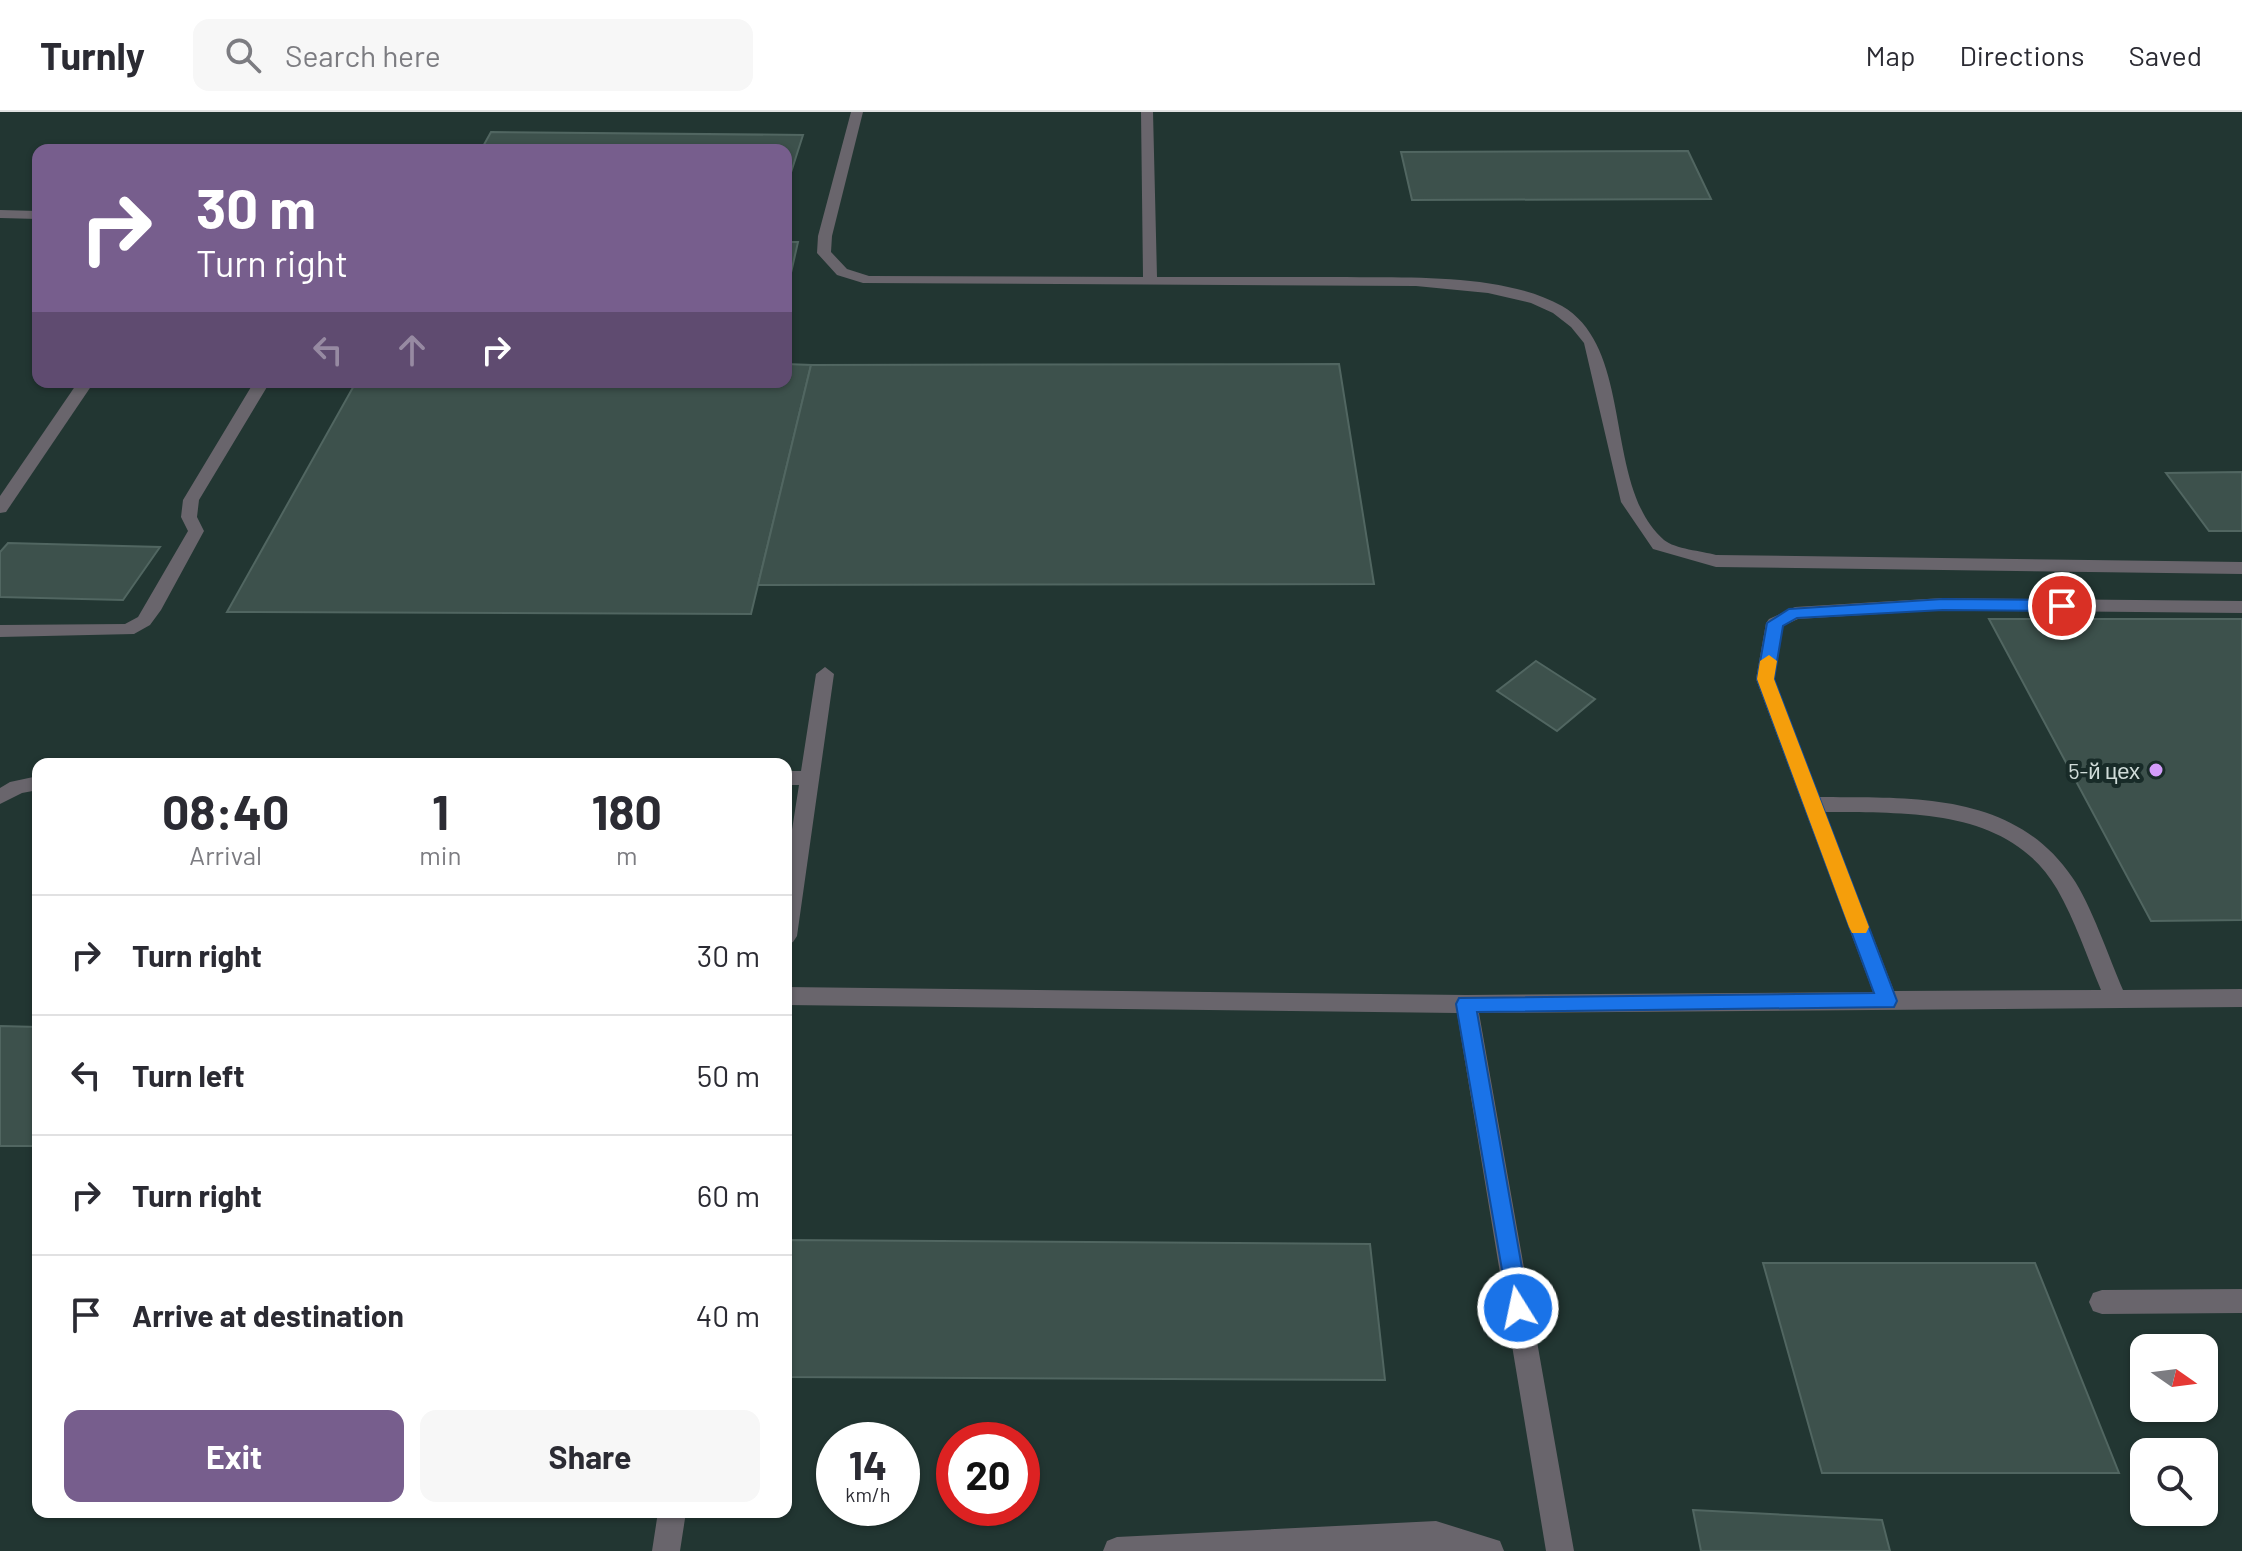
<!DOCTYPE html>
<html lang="en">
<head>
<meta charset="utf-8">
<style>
	:root { --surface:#fff; --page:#f7f7f7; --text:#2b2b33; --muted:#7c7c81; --line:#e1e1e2; --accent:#775e8d }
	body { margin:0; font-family:Barlow,sans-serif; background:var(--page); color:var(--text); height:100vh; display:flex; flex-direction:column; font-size:30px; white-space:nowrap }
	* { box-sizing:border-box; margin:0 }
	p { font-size:26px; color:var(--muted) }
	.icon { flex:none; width:44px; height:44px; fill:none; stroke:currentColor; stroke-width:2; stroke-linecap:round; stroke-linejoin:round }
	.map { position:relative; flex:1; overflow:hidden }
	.panel { position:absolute; left:32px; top:646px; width:760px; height:760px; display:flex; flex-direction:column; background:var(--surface); border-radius:16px; box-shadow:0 2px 6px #0004 }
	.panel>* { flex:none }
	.top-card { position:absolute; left:32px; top:32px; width:760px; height:244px; border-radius:16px; box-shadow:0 2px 6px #0004; background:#775e8d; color:#fff; overflow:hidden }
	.needle { width:52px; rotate:104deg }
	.buttons { position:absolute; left:2130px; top:1222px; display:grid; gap:16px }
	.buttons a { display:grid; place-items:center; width:88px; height:88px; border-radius:16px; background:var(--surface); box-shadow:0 2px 6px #0004; font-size:40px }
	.speed { position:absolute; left:816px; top:1310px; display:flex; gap:16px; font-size:40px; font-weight:700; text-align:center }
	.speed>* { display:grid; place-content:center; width:104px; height:104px; border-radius:50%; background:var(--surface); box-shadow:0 2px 6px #0004; line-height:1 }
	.speed small { font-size:20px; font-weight:400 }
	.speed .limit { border:12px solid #d22; background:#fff; color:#111 }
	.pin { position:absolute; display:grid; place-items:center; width:68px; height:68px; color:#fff; margin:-34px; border:4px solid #fff; border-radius:50%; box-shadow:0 2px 8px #0007 }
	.me { position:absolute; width:88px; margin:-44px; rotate:350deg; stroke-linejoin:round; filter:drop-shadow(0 0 6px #0008) }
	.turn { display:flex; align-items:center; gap:28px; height:168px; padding:0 32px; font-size:36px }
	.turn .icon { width:104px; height:104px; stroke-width:2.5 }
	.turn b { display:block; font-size:56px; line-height:68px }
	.lanes { display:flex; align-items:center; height:76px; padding:0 32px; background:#0003; justify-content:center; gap:40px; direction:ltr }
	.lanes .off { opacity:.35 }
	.eta { display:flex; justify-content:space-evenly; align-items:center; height:136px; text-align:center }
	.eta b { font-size:48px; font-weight:700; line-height:56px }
	.cta { display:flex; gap:16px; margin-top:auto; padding:16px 32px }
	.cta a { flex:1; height:92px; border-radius:16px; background:var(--accent); color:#fff; font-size:32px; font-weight:700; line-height:92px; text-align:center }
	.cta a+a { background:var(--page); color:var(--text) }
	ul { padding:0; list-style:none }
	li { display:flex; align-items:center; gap:24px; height:120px; padding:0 32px; border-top:2px solid var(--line) }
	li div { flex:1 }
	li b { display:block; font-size:30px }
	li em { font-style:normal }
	header { display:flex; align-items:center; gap:48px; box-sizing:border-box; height:112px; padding:0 40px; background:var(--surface); border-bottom:2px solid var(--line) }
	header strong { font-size:38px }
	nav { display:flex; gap:44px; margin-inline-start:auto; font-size:28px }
	.search { width:560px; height:72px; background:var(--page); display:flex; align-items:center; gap:20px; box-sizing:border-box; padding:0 28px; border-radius:16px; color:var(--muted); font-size:30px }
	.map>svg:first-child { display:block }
	.building { fill:#3d514c; stroke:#516661; stroke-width:2 }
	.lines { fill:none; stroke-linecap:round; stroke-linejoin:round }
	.minor { fill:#69656c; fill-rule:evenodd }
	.route { fill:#1a73e8; stroke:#114b97; stroke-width:2 }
	.slow { fill:#f59e0b }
	.poi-dot { fill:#d49cfb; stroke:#182b28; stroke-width:3 }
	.labels { text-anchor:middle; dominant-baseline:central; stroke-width:8; stroke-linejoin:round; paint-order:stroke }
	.poi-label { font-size:22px; fill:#d0dcd9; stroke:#182b28; text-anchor:end }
</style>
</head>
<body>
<header>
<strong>Turnly</strong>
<div class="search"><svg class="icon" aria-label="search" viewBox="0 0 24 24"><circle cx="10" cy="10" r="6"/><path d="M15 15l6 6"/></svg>Search here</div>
<nav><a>Map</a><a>Directions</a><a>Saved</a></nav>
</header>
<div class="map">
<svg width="2242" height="1439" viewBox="0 0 2242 1439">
	<rect width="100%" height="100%" fill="#223632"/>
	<g class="building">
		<polygon points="491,20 803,23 786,76 786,38 481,38"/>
		<polygon points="1688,39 1711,87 1412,88 1401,40"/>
		<polygon points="786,130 798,130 788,174 786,174"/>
		<polygon points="786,252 811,253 751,502 227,500 356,270 786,270"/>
		<polygon points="1339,252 1374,472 758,473 811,253"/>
		<polygon points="2242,360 2242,419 2209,419 2166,361"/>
		<polygon points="8,431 160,435 123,488 0,485 0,440"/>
		<polygon points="1989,507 2242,507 2242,808 2151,809"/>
		<polygon points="1536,549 1595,587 1557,619 1497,579"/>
		<polygon points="0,914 38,915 38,1034 0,1034"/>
		<polygon points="786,1128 1370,1132 1385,1268 786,1265"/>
		<polygon points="1763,1151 2035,1151 2119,1361 1822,1361"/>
		<polygon points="1693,1398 1882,1408 1890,1439 1701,1439"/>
	</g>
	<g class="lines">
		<g class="minor">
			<path d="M851,0H863L832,124L831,140L847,157L869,164L1143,165L1141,0H1153L1157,165C1216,165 1275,165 1334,165C1402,166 1501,160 1562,194C1636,237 1602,374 1664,428C1675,437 1702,439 1716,443L2242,450V462L1716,455L1653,437L1621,390L1584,231L1571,215L1553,201L1531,191L1488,181L1416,174L863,171L837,163L817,141L818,124Z"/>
			<polygon points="0,98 38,99 38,107 0,106"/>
			<polygon points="78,270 94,270 6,400 0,401 0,384"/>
			<polygon points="254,270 270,270 199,388 197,405 204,419 161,498 150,513 134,522 0,525 0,513 125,512 138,505 188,419 181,405 183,388"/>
			<path d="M1943,486L2242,489V501L1943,498L1798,507L1783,514L1774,567L1819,685C1911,686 2013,679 2072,765C2091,792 2109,846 2123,878L2242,877V895L1479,901L1574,1439H1546L1457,901L786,893V875L1466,883L1873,880L1756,567L1766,511L1769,507L1795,495ZM1825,700C1907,701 2009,695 2057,777C2075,808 2087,845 2101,878L1894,879Z"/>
			<polygon points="825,555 834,562 797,824 793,830 786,833 786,756 799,673 786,673 786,659 801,659 816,562"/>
			<polygon points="38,664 38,678 22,681 0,692 0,676 10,670"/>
			<polygon points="2242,1177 2242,1201 2102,1202 2093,1199 2089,1190 2093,1181 2102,1178"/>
			<polygon points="658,1400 686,1400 680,1439 652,1439"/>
			<polygon points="1436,1409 1500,1429 1504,1439 1103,1439 1107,1429 1117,1425"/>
		</g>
	</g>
	<polygon class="route" points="1943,487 2062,488 2070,494 2062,499 1943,498 1797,506 1783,514 1774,567 1897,889 1894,895 1477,900 1529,1196 1526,1204 1518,1207 1510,1204 1456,892 1459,886 1874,881 1757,567 1767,511 1789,497"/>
	<polygon class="slow" points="1769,543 1777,549 1774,567 1869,815 1866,821 1852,821 1849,815 1757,567 1760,549"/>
	<circle class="poi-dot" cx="2156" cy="658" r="8"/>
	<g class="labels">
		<g class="poi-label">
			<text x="2140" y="658">5-й цех</text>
		</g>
	</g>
</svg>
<div class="buttons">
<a><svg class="needle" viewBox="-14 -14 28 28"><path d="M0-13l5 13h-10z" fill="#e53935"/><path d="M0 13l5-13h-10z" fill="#7c7c81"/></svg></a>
<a><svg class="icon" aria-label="search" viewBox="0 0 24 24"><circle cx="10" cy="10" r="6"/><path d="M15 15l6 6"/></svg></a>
</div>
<div class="speed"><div>14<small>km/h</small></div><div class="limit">20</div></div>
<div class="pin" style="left:2062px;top:494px;background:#d93025"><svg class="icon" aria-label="arrive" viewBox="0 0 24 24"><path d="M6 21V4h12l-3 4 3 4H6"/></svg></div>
<svg class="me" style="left:1518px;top:1196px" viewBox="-20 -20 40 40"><circle r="17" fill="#1a73e8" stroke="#fff" stroke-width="3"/><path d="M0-11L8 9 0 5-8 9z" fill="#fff"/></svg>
<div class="top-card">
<div class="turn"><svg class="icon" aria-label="right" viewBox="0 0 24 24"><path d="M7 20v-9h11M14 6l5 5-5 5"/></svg><div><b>30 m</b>Turn right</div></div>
<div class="lanes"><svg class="icon off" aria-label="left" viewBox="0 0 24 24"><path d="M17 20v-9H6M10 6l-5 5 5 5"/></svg><svg class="icon off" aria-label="ahead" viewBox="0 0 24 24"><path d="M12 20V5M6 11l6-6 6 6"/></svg><svg class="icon" aria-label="right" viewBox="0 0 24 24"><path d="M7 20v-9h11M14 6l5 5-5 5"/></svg></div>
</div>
<section class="panel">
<div class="eta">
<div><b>08:40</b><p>Arrival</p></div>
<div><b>1</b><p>min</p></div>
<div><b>180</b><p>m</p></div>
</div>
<ul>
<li><svg class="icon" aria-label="right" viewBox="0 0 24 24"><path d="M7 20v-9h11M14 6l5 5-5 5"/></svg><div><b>Turn right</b></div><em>30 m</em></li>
<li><svg class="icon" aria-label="left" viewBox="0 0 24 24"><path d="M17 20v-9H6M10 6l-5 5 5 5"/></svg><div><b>Turn left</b></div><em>50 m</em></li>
<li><svg class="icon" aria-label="right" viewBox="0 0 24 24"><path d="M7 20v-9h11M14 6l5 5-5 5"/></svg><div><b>Turn right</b></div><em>60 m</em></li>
<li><svg class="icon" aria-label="arrive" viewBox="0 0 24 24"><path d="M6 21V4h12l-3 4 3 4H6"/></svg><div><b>Arrive at destination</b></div><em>40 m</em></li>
</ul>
<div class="cta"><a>Exit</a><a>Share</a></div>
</section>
</div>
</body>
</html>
